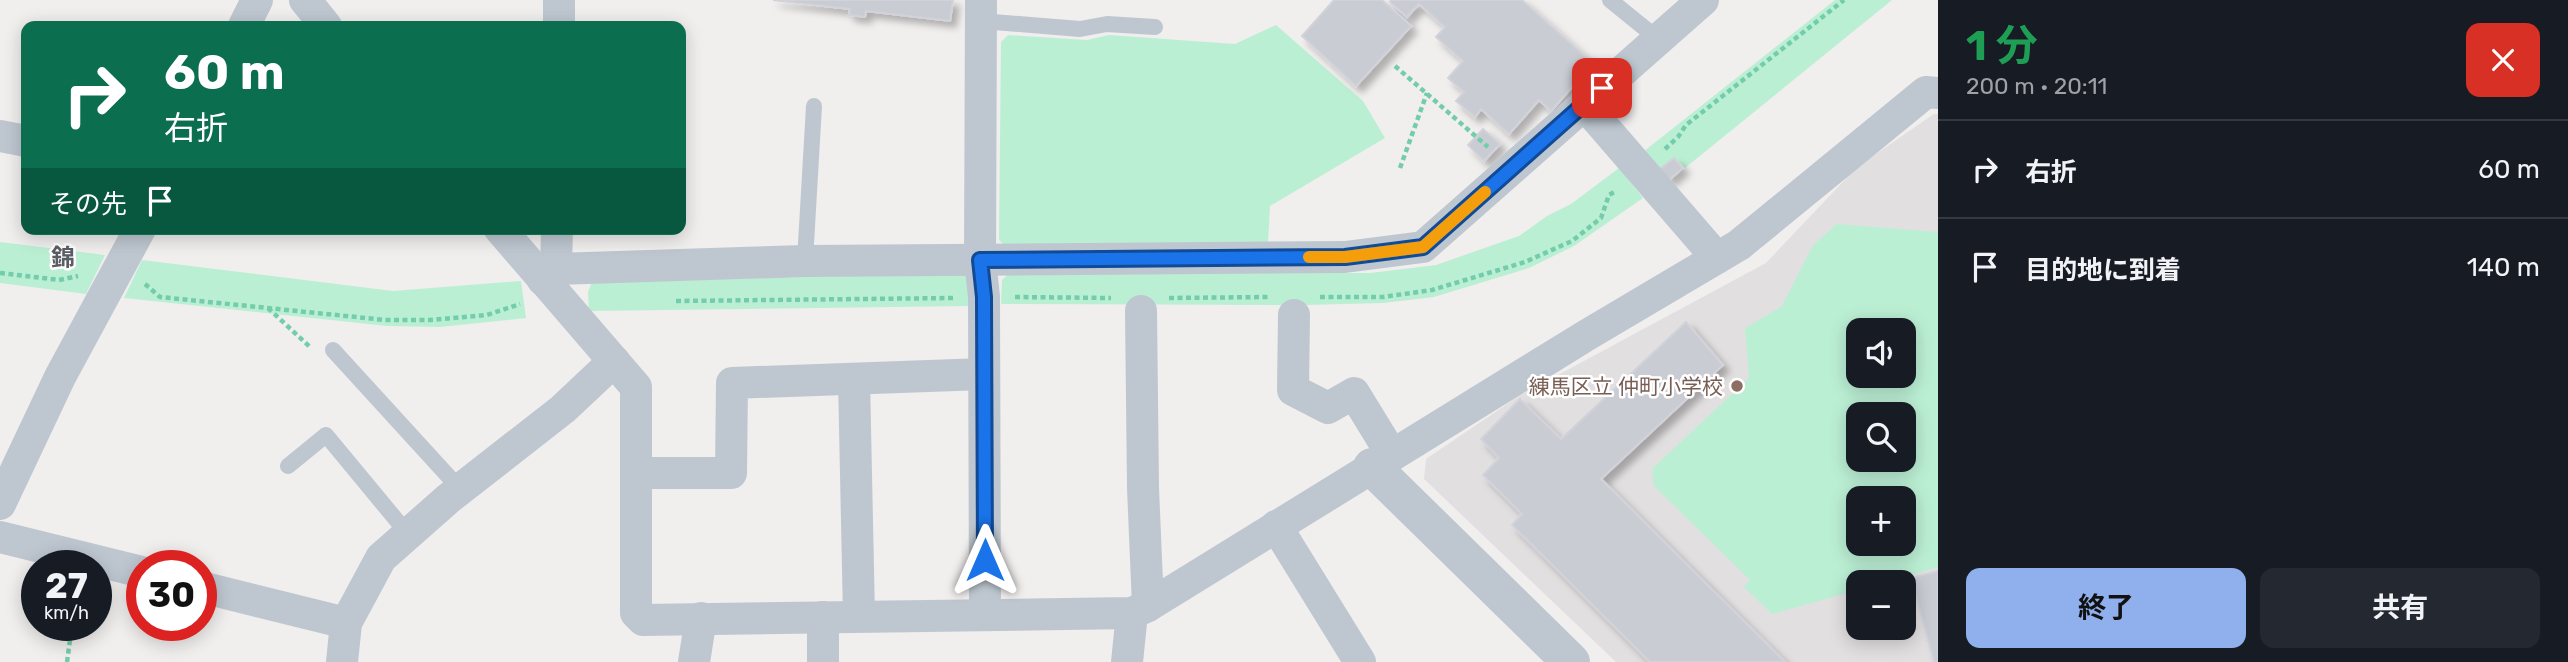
<!DOCTYPE html>
<html lang="ja">
<head>
<meta charset="utf-8">
<style>
	:root { --surface:#171b24; --page:#242831; --text:#f1f3f6; --muted:#9ea1a6; --line:#363941; --accent:#8fafed }
	body { margin:0; font-family:Rubik,"Noto Sans JP",sans-serif; background:var(--page); color:var(--text); height:100vh; display:flex; flex-direction:column; font-size:26px; white-space:nowrap }
	* { box-sizing:border-box; margin:0 }
	p { font-size:23px; color:var(--muted) }
	.icon { flex:none; width:38px; height:38px; fill:none; stroke:currentColor; stroke-width:2; stroke-linecap:round; stroke-linejoin:round }
	.map { position:relative; flex:1; overflow:hidden }
	.sheet { display:flex; flex-direction:column; background:var(--surface); width:630px }
	.sheet>* { flex:none }
	.top-card { position:absolute; left:21px; top:21px; width:665px; height:214px; border-radius:14px; box-shadow:0 4px 18px #0003; background:#0b6e4f; color:#fff; overflow:hidden }
	.tools { position:absolute; left:1846px; top:318px; display:grid; gap:14px }
	.tools a { display:grid; place-items:center; width:70px; height:70px; border-radius:14px; background:var(--surface); box-shadow:0 4px 18px #0003; font-size:35px }
	.speed { position:absolute; left:21px; top:550px; display:flex; gap:14px; font-size:35px; font-weight:700; text-align:center }
	.speed>* { display:grid; place-content:center; width:91px; height:91px; border-radius:50%; background:var(--surface); box-shadow:0 4px 18px #0003; line-height:1 }
	.speed small { font-size:18px; font-weight:400 }
	.speed .limit { border:10px solid #d22; background:#fff; color:#111 }
	.pin { position:absolute; display:grid; place-items:center; width:60px; height:60px; color:#fff; margin:-30px; border-radius:14px; box-shadow:0 4px 10px #0006 }
	.me { position:absolute; width:77px; margin:-38px; rotate:0deg; stroke-linejoin:round; filter:drop-shadow(0 0 5px #0008) }
	.turn { display:flex; align-items:center; gap:24px; height:147px; padding:0 28px; font-size:32px }
	.turn .icon { width:91px; height:91px; stroke-width:2.5 }
	.turn b { display:block; font-size:49px; line-height:60px }
	.then { display:flex; align-items:center; height:66px; padding:0 28px; background:#0003; gap:14px; font-size:26px }
	.round { display:grid; place-items:center; flex:none; width:74px; height:74px; border-radius:14px; background:var(--page) }
	.headline { display:flex; align-items:center; justify-content:space-between; height:119px; padding:0 28px }
	h1 { font-size:42px; font-weight:700; line-height:52px; color:#1e9e55 }
	.cta { display:flex; gap:14px; margin-top:auto; padding:14px 28px }
	.cta a { flex:1; height:80px; border-radius:14px; background:var(--accent); color:#111; font-size:28px; font-weight:700; line-height:80px; text-align:center }
	.cta a+a { background:var(--page); color:var(--text) }
	ul { padding:0; list-style:none }
	li { display:flex; align-items:center; gap:21px; height:98px; padding:0 28px; border-top:2px solid var(--line) }
	li div { flex:1 }
	li b { display:block; font-size:26px }
	li em { font-style:normal }
	main { display:flex; flex:1; min-height:0 }
	.map>svg:first-child { display:block }
	.education { fill:#e2dfe0; fill-rule:evenodd }
	.green { fill:#bbefd4; fill-rule:evenodd }
	.building { fill:#caccd4; stroke:#d2d3da; stroke-width:2; filter:url(#shadow) }
	.lines { fill:none; stroke-linecap:round; stroke-linejoin:round }
	.path { stroke:#73cdaa; stroke-width:4.5; stroke-dasharray:5 3.5; stroke-linecap:butt }
	.service { stroke:#bec7d0; stroke-width:16 }
	.minor { stroke:#bec7d0; stroke-width:32 }
	.tertiary { stroke:#bec7d0; stroke-width:38 }
	.route-casing { stroke:#114b97; stroke-width:18 }
	.route { stroke:#1a73e8; stroke-width:12 }
	.slow { stroke:#f59e0b; stroke-width:12 }
	.education-dot { fill:#8d6e63; stroke:#fff; stroke-width:2.5 }
	.labels { text-anchor:middle; dominant-baseline:central; stroke-width:5; stroke-linejoin:round; paint-order:stroke }
	.education-label { font-size:21px; fill:#785e54; stroke:#fff; text-anchor:end }
	.quarter-label { font-size:24px; font-weight:bold; fill:#5a5d63; stroke:#fff }
</style>
</head>
<body>
<main>
<div class="map">
<svg width="1938" height="662" viewBox="0 0 1938 662">
	<defs>
		<filter id="shadow"><feDropShadow dx="6" dy="6" stdDeviation="3.5" flood-color="#0004"/></filter>
	</defs>
	<rect width="100%" height="100%" fill="#f1eeee"/>
	<path class="education" d="M1934,114H1938V662H1616L1424,479L1426,459L1519,396L1766,263L1857,167ZM1858,331H1904V376H1858ZM1858,415H1904V460H1858ZM1858,499H1904V544H1858ZM1858,583H1904V628H1858Z"/>
	<g class="green">
		<polygon points="1835,0 1892,0 1669,181 1643,152"/>
		<polygon points="1276,25 1363,101 1385,138 1270,206 1268,244 1005,246 999,240 1001,42 1008,35 1087,40 1109,35 1235,44"/>
		<polygon points="1619,168 1643,198 1574,246 1529,268 1434,297 1383,303 1306,305 1001,304 1002,280 1009,273 1370,273 1436,265 1519,236 1547,216 1571,204"/>
		<path d="M1837,224L1938,232V567L1883,583H1858V590L1772,614L1744,587L1750,580L1654,486L1652,469L1749,378L1745,328L1782,306L1813,245ZM1858,331H1904V376H1858ZM1858,415H1904V460H1858ZM1858,499H1904V544H1858Z"/>
		<polygon points="0,242 105,255 86,294 0,283"/>
		<polygon points="142,260 393,291 521,281 526,318 440,327 387,326 124,298"/>
		<polygon points="801,275 966,275 969,278 970,306 589,311 588,292 593,279"/>
	</g>
	<g class="building">
		<polygon points="773,0 953,0 950,21 866,11 865,17 849,15 850,9"/>
		<polygon points="1334,0 1382,0 1411,26 1356,86 1302,36"/>
		<polygon points="1391,0 1522,0 1593,63 1551,111 1539,100 1509,134 1481,109 1475,117 1456,101 1464,92 1448,78 1463,61 1436,37 1445,27 1419,4 1407,17 1390,2"/>
		<polygon points="1483,129 1500,144 1484,161 1468,145"/>
		<polygon points="1674,158 1683,168 1669,180 1660,169"/>
		<polygon points="1686,322 1723,365 1601,479 1785,662 1650,662 1512,525 1522,514 1483,475 1499,458 1481,439 1520,399 1561,439"/>
		<polygon points="1938,571 1938,662 1934,662 1911,578"/>
	</g>
	<g class="lines">
		<g class="path">
			<polyline points="1395,66 1488,147"/>
			<polyline points="1665,149 1678,137 1686,125 1844,0"/>
			<polyline points="1400,168 1427,93"/>
			<polyline points="0,273 59,280 78,276"/>
			<polyline points="145,284 160,297 385,320 430,320 487,315 520,304"/>
			<polyline points="1015,297 1111,298"/>
			<polyline points="1320,297 1383,297 1432,290 1525,262 1572,241 1601,218 1609,195 1616,191"/>
			<polyline points="1169,298 1269,297"/>
			<polyline points="676,301 954,298"/>
			<polyline points="268,308 310,347"/>
			<polyline points="67,662 72,625"/>
		</g>
		<g class="service">
			<polyline points="1610,0 1658,39"/>
			<polyline points="981,21 1080,29 1107,24 1155,27"/>
			<polyline points="805,261 814,106"/>
			<polyline points="333,350 460,489"/>
			<polyline points="288,466 326,435 408,534"/>
		</g>
		<g class="minor">
			<polyline points="305,0 326,26"/>
			<polyline points="981,0 980,260 984,297 985,613"/>
			<polyline points="244,26 257,0"/>
			<polyline points="559,26 559,0"/>
			<polyline points="1584,104 1717,258"/>
			<polyline points="0,136 26,141"/>
			<polyline points="500,229 636,387 636,613 643,620 1132,613 1148,606 1587,335 1739,245 1926,92 1938,93"/>
			<polyline points="556,269 557,229"/>
			<polyline points="543,280 556,269 805,261 1345,257 1423,247 1703,0"/>
			<polyline points="1141,311 1143,488 1148,606"/>
			<polyline points="1294,315 1293,390 1328,408 1354,393 1392,455"/>
			<polyline points="854,379 859,616"/>
			<polyline points="638,473 731,473 732,383 984,374"/>
			<polyline points="0,504 60,377 140,229"/>
			<polyline points="1276,526 1360,662"/>
			<polyline points="0,537 142,572"/>
			<polyline points="201,587 346,623"/>
			<polyline points="342,662 346,623 381,558 449,498 563,409 614,361"/>
			<polyline points="694,662 701,618"/>
			<polyline points="823,662 823,617"/>
			<polyline points="1127,662 1132,613"/>
		</g>
		<polyline class="tertiary" points="1372,467 1571,662"/>
	</g>
	<g class="lines">
		<defs>
			<polyline id="route" points="985,560 984,297 980,260 1345,257 1423,247 1602,88"/>
		</defs>
		<use href="#route" class="route-casing"/>
		<use href="#route" class="route"/>
		<polyline class="slow" points="1309,257 1345,257 1423,247 1485,192"/>
	</g>
	<circle class="education-dot" cx="1737" cy="386" r="7"/>
	<g class="labels">
		<g class="education-label">
			<text x="1723" y="386">練馬区立 仲町小学校</text>
		</g>
		<g class="quarter-label">
			<text x="63" y="258">錦</text>
		</g>
	</g>
</svg>
<div class="tools">
<a><svg class="icon" aria-label="sound" viewBox="0 0 24 24"><path d="M4 9h4l5-4v14l-5-4H4zM17 9q2 3 0 6"/></svg></a>
<a><svg class="icon" aria-label="search" viewBox="0 0 24 24"><circle cx="10" cy="10" r="6"/><path d="M15 15l6 6"/></svg></a>
<a>+</a>
<a>−</a>
</div>
<div class="speed"><div>27<small>km/h</small></div><div class="limit">30</div></div>
<div class="pin" style="left:1602px;top:88px;background:#d93025"><svg class="icon" aria-label="arrive" viewBox="0 0 24 24"><path d="M6 21V4h12l-3 4 3 4H6"/></svg></div>
<svg class="me" style="left:985px;top:560px" viewBox="-20 -20 40 40"><path d="M0-17L14 15 0 8-14 15z" fill="#1a73e8" stroke="#fff" stroke-width="4"/></svg>
<div class="top-card">
<div class="turn"><svg class="icon" aria-label="right" viewBox="0 0 24 24"><path d="M7 20v-9h11M14 6l5 5-5 5"/></svg><div><b>60 m</b>右折</div></div>
<div class="then">その先<svg class="icon" aria-label="arrive" viewBox="0 0 24 24"><path d="M6 21V4h12l-3 4 3 4H6"/></svg></div>
</div>
</div>
<section class="sheet">
<div class="headline"><div><h1>1 分</h1><p>200 m · 20:11</p></div><a class="round" style="background:#d93025;color:#fff"><svg class="icon" aria-label="close" viewBox="0 0 24 24"><path d="M6 6l12 12M18 6L6 18"/></svg></a></div>
<ul>
<li><svg class="icon" aria-label="right" viewBox="0 0 24 24"><path d="M7 20v-9h11M14 6l5 5-5 5"/></svg><div><b>右折</b></div><em>60 m</em></li>
<li><svg class="icon" aria-label="arrive" viewBox="0 0 24 24"><path d="M6 21V4h12l-3 4 3 4H6"/></svg><div><b>目的地に到着</b></div><em>140 m</em></li>
</ul>
<div class="cta"><a>終了</a><a>共有</a></div>
</section>
</main>
</body>
</html>
